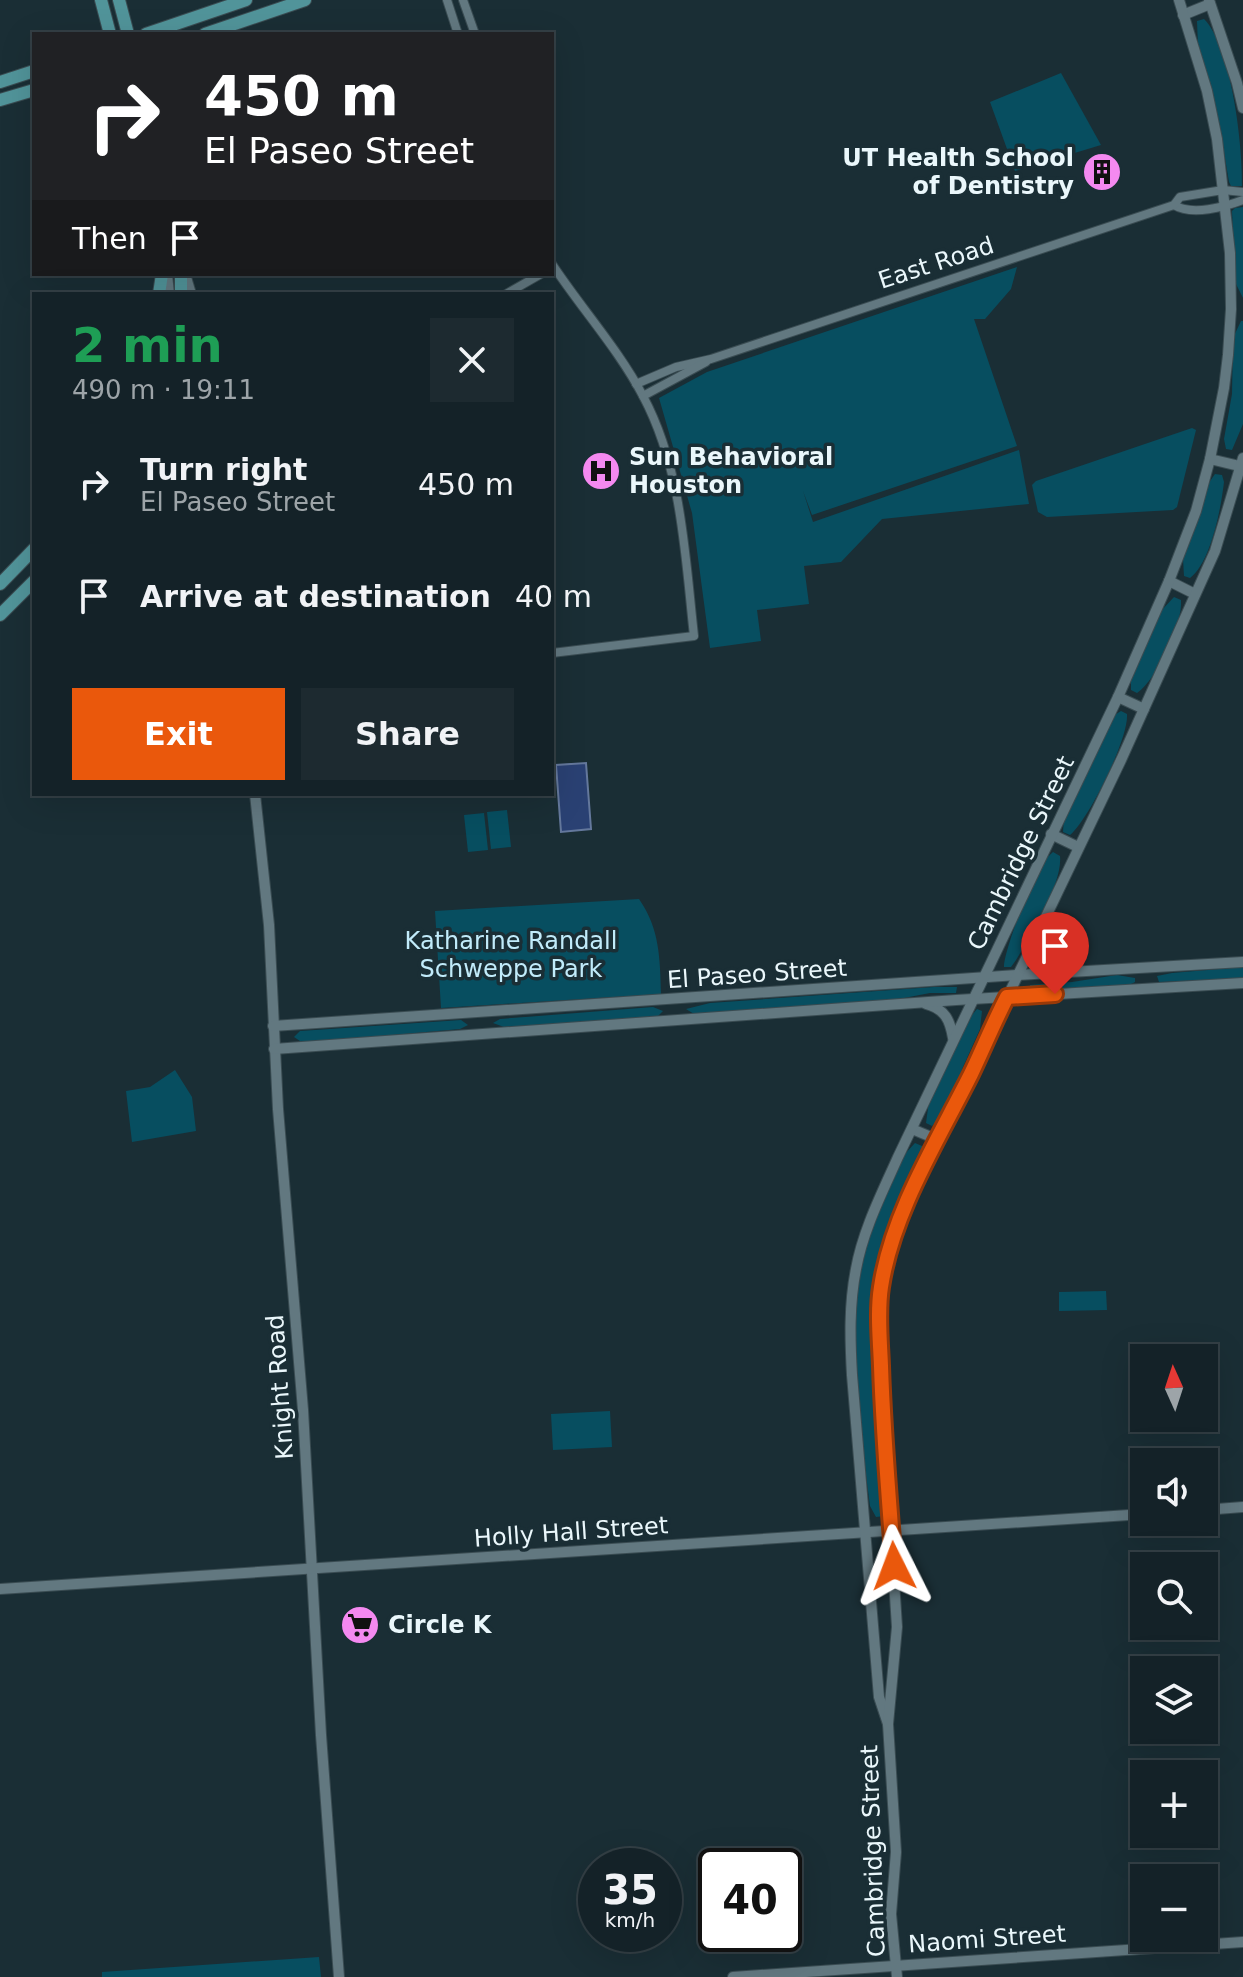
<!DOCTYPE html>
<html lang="en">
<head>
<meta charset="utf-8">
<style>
	:root { --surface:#142228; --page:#1d2a30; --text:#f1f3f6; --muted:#9da4a8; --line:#333f45; --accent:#ea580c }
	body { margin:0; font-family:"DejaVu Sans",sans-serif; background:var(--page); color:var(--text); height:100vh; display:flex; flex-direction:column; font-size:30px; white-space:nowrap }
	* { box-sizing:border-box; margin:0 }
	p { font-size:26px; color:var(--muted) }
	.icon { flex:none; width:44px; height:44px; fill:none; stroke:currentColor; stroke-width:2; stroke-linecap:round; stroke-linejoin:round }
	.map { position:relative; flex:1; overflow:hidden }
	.side { position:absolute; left:32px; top:292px; width:522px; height:504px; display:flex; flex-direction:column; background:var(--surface); border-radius:0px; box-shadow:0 8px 32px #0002,0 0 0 2px var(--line) }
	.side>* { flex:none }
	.hud { position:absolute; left:32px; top:32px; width:522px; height:244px; border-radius:0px; box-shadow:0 8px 32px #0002,0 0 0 2px var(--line); background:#202124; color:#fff; overflow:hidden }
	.needle { width:52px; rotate:357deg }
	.buttons { position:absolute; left:1130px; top:1344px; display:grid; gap:16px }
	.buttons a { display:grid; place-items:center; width:88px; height:88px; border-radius:0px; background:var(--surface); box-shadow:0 8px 32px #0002,0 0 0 2px var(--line); font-size:40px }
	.speed { position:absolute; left:578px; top:1848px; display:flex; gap:16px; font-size:40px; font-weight:700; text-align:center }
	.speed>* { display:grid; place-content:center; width:104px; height:104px; border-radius:50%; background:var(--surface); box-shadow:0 8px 32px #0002,0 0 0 2px var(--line); line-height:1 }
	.speed small { font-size:20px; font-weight:400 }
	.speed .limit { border:4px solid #111; border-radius:12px; background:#fff; color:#111 }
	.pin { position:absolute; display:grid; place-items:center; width:68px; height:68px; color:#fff; margin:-82px -34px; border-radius:50% 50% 50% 0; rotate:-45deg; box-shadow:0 0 8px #0007 }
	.pin .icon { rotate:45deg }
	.me { position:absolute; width:88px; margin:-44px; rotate:357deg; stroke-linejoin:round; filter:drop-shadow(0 0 6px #0008) }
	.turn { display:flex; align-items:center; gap:28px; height:168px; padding:0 40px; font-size:36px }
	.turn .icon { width:104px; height:104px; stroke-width:2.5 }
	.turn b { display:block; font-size:56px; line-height:68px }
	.then { display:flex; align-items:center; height:76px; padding:0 40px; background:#0003; gap:16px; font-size:30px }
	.round { display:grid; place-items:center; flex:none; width:84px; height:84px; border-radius:0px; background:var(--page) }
	.summary { display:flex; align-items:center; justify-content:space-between; height:136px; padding:0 40px }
	h1 { font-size:48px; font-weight:800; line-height:60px; color:#1e9e55 }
	.action { display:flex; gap:16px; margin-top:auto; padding:16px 40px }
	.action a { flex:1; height:92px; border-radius:0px; background:var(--accent); color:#fff; font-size:32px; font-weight:800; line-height:92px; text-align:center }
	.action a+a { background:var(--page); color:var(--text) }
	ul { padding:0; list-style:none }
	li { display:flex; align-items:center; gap:24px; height:112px; padding:0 40px }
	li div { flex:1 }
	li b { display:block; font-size:30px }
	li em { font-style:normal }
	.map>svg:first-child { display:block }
	.green { fill:#074e60 }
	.water { fill:#2a4173; stroke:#64789c; stroke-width:2 }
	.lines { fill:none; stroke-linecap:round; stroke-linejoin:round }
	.minor-casing { stroke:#3a4c52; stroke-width:10 }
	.tertiary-casing { stroke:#3a4c52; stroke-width:12 }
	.primary-casing { stroke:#3a4c52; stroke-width:14 }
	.minor { stroke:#627880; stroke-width:8 }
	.tertiary { stroke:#627880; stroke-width:10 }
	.primary { stroke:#51949a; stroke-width:12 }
	.route-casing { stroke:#983908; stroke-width:20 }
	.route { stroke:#ea580c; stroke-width:14 }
	.labels { text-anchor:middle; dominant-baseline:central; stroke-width:7; stroke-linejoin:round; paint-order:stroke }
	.poi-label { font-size:24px; font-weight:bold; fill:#eaf7fb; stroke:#1a2e35; text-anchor:start }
	.street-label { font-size:24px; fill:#eaf7fb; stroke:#1a2e35 }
	.park-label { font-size:24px; fill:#c1ebfa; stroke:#1a2e35 }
</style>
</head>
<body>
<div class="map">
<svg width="1243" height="1977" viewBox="0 0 1243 1977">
	<rect width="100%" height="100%" fill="#1a2e35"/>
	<g class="green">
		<path d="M1204,19C1232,47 1243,148 1242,186H1231L1229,182L1219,122L1198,46L1197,21Z"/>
		<polygon points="1061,73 1101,145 1015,171 990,102"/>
		<polygon points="1243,207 1243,298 1235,282 1232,211 1235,208"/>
		<polygon points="1017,267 1011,289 985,319 974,319 1017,446 812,515 803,491 813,522 1019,450 1029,504 882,519 841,562 804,566 809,604 757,610 761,641 710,648 692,513 659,398 707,372"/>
		<polygon points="1241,321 1243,321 1243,424 1232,450 1226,449 1224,439 1232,394 1233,338"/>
		<polygon points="1192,428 1196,430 1177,507 1173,510 1047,517 1038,512 1032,485 1036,481"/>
		<path d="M1215,474L1222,475L1224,482C1221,508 1211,562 1190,578L1184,576L1183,559L1208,484Z"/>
		<path d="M1174,597L1181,600C1183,624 1157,679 1137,693L1131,690V679L1161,611Z"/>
		<path d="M1121,711L1127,714C1129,738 1089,819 1070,835L1063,832L1064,815L1113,716Z"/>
		<polygon points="507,810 511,847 491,849 487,812"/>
		<polygon points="484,813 488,850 468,852 464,815"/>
		<path d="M1053,852L1060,856C1063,882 1031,937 1016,960L1011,967H1004C1004,950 1031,882 1040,866C1043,860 1048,857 1053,852Z"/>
		<path d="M639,899C660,929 660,959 661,994L441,1008L435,911Z"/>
		<polygon points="1243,967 1243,978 1159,982 1157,976 1172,973"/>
		<polygon points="1117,975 1135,978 1135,982 1129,985 1034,992 1029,990 1030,985 1072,982"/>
		<polygon points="934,987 957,987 956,993 930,993 883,1002 694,1014 686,1009 710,1003"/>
		<polygon points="653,1007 663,1011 657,1017 504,1027 493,1023 500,1019"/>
		<polygon points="977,1009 982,1011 980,1029 963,1067 953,1095 946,1112 932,1126 926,1123 929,1101 968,1020"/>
		<polygon points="461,1020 468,1025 460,1029 303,1043 294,1037 300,1031"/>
		<polygon points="175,1070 192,1097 196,1131 132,1142 126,1091 150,1087"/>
		<path d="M915,1143L922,1146L924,1157C906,1198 886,1238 878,1283C866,1357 883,1435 886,1509L884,1516L876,1517L870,1506L859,1421L854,1321L857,1288L862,1259L872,1225L903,1156Z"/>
		<polygon points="1106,1291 1107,1310 1059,1311 1059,1292"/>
		<polygon points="610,1411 612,1447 553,1450 551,1414"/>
		<polygon points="319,1957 321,1977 102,1977 102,1972"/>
	</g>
	<polygon class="water" points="586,763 591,829 561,832 556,765"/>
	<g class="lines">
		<defs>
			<g id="minor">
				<polyline points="447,0 458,34"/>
				<polyline points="463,0 475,34"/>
				<path d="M1174,205C1192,216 1225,207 1243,200"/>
				<path d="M552,264C581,308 619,350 643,396C682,469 685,555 694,636L552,653"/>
				<polyline points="506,294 541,274"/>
				<polyline points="636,384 676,367 711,359 1174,205 1180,197 1223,190 1243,192"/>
				<polyline points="643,396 706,362"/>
			</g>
			<g id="tertiary">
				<polyline points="1209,0 1237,83 1243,108"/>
				<polyline points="1183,15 1210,4"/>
				<polyline points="167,274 169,294"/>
				<polyline points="185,274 191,294"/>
				<polyline points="1210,459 1243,467"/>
				<polyline points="1169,581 1195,594"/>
				<polyline points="1118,697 1144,709"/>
				<polyline points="255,794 269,925 278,1109 303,1410 321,1735 339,1977"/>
				<polyline points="1051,834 1078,847"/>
				<polyline points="1031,945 1040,962 1054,973"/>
				<path d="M926,1004C945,1009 950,1020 953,1038"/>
				<polyline points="273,1026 1017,975 1243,962"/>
				<polyline points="274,1049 956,1000 1243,983"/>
				<polyline points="912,1129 936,1139"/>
				<polyline points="1204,1510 1243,1507"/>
				<polyline points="0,1589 1144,1514"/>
				<path d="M888,1724L879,1697L852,1375C850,1339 849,1304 856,1269C863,1230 882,1193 898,1157L1118,697L1169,581L1196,511L1210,459L1224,388L1228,355L1231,309L1230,253L1217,139L1207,91L1179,0"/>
				<polyline points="733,1977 1243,1942"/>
				<polyline points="897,1977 891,1914 896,1852 888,1724 897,1627 882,1395 881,1286 898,1226 936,1139 970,1075 1121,760 1215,551 1243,458"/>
			</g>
			<g id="primary">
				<polyline points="101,0 110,34"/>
				<polyline points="119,0 128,34"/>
				<polyline points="146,34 246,0"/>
				<polyline points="205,34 305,0"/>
				<polyline points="0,82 34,71"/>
				<polyline points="0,100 34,90"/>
				<polyline points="181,274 181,294"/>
				<polyline points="159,294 162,274"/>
				<polyline points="0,584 34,549"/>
				<polyline points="0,615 34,581"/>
			</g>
		</defs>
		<use href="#minor" class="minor-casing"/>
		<use href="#tertiary" class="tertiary-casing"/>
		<use href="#primary" class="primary-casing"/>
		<use href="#minor" class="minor"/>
		<use href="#tertiary" class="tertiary"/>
		<use href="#primary" class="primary"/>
	</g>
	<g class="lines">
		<defs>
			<path id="route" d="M894,1566C889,1500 883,1432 881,1366C880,1340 877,1312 881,1287C892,1213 938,1140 971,1074C983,1049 994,1022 1007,997L1055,994"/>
		</defs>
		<use href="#route" class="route-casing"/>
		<use href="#route" class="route"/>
	</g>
	<defs>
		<symbol id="building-disc" viewBox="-11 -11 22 22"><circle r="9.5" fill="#f489f0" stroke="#1a2e35"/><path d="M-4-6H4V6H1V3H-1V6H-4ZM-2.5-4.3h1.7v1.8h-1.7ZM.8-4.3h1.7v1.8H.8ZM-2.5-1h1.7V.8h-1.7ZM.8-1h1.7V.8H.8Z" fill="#111"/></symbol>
		<symbol id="hospital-disc" viewBox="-11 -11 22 22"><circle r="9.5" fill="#f489f0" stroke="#1a2e35"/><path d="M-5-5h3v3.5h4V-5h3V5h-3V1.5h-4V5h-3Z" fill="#111"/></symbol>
		<symbol id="supermarket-disc" viewBox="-11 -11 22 22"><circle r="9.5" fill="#f489f0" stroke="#1a2e35"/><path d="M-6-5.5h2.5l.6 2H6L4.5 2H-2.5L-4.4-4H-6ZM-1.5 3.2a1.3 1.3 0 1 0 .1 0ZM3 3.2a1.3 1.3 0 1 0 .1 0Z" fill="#111"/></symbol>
	</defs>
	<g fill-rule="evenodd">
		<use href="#building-disc" x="1080" y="150" width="44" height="44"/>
		<use href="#hospital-disc" x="579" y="449" width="44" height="44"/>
		<use href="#supermarket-disc" x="338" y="1603" width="44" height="44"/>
	</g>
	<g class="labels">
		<g class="poi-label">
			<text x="1074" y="158" text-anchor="end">UT Health School<tspan x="1074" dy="28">of Dentistry</tspan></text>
			<text x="629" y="457">Sun Behavioral<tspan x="629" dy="28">Houston</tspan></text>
			<text x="388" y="1625">Circle K</text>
		</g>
		<g class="street-label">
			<text transform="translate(936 263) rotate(-18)">East Road</text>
			<text transform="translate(1021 853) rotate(-64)">Cambridge Street</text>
			<text transform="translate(757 974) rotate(-4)">El Paseo Street</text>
			<text transform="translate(280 1387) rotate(-94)">Knight Road</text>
			<text transform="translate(571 1532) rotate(-4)">Holly Hall Street</text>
			<text transform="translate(873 1851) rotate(-92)">Cambridge Street</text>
			<text transform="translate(987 1939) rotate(-4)">Naomi Street</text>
		</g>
		<g class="park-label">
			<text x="511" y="941">Katharine Randall<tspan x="511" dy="28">Schweppe Park</tspan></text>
		</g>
	</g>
</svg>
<div class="buttons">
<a><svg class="needle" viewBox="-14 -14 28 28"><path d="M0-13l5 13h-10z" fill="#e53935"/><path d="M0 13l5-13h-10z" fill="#9da4a8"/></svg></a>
<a><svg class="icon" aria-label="sound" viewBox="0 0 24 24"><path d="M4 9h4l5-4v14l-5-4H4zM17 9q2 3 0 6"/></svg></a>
<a><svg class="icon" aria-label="search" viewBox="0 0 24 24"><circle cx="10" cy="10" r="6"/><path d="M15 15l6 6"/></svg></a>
<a><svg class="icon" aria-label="layers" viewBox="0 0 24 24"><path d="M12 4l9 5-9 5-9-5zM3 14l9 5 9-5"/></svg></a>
<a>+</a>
<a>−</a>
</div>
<div class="speed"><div>35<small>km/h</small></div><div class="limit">40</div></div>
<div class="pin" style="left:1055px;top:994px;background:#d93025"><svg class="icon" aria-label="arrive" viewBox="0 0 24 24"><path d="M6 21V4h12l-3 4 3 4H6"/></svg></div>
<svg class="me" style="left:894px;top:1566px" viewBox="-20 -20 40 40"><path d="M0-17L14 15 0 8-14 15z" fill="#ea580c" stroke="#fff" stroke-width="4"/></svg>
<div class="hud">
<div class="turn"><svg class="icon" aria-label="right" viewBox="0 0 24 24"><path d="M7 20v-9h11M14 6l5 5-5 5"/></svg><div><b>450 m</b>El Paseo Street</div></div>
<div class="then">Then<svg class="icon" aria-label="arrive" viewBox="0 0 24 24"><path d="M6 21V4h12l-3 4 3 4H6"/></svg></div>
</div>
<section class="side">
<div class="summary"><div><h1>2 min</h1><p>490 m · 19:11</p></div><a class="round"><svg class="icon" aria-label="close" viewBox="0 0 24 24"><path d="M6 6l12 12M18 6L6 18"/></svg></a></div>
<ul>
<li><svg class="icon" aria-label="right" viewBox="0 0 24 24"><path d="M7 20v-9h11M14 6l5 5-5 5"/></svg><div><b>Turn right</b><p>El Paseo Street</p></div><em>450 m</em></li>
<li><svg class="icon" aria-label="arrive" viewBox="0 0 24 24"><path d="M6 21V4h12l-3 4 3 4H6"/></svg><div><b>Arrive at destination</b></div><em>40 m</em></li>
</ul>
<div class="action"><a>Exit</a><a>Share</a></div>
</section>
</div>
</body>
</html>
